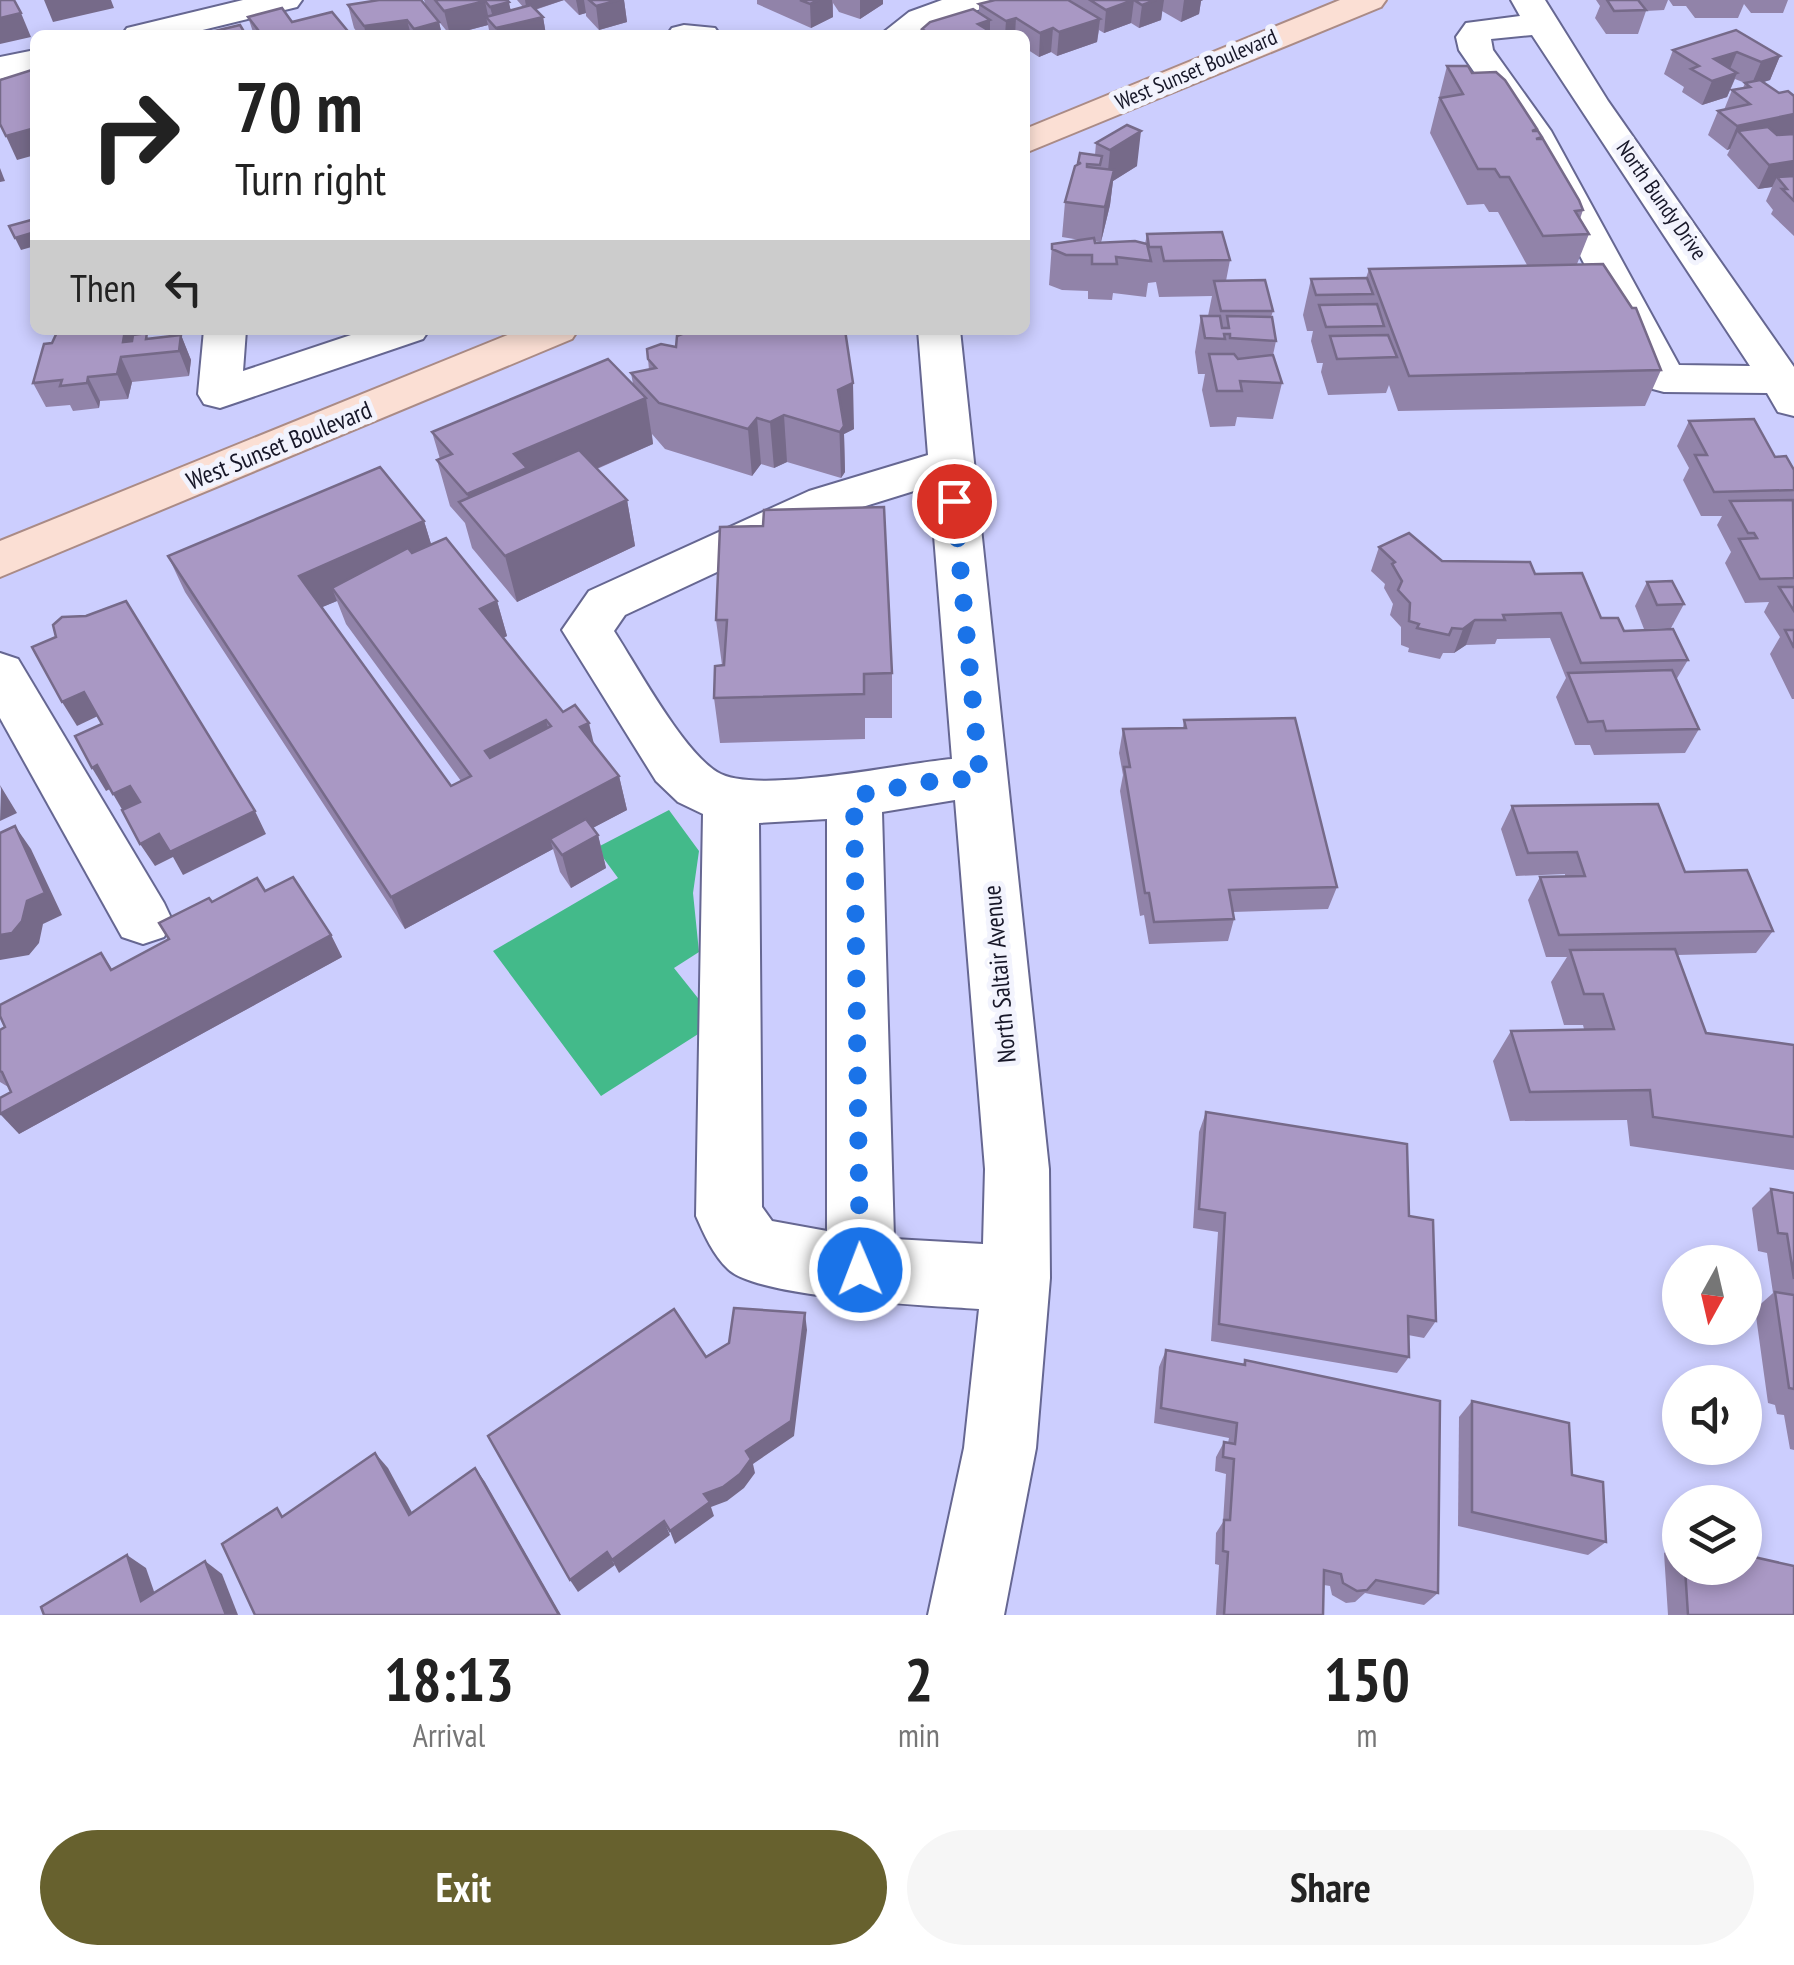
<!DOCTYPE html>
<html lang="en">
<head>
<meta charset="utf-8">
<style>
	:root { --surface:#fff; --page:#f6f6f6; --text:#222; --muted:#767676; --accent:#67612e }
	body { margin:0; font-family:"PT Sans Narrow",sans-serif; background:var(--page); color:var(--text); height:100vh; display:flex; flex-direction:column; font-size:38px; white-space:nowrap }
	* { box-sizing:border-box; margin:0 }
	p { font-size:32px; color:var(--muted) }
	.icon { flex:none; width:55px; height:55px; fill:none; stroke:currentColor; stroke-width:2; stroke-linecap:round; stroke-linejoin:round }
	.map { position:relative; height:1615px; overflow:hidden }
	.drawer { display:flex; flex-direction:column; background:var(--surface); flex:1 }
	.drawer>* { flex:none }
	.guide { position:absolute; left:30px; top:30px; width:1000px; height:305px; border-radius:15px; box-shadow:0 5px 15px #0003; background:#fff; color:var(--text); overflow:hidden }
	.needle { width:65px; rotate:188deg }
	.tools { position:absolute; left:1662px; top:1245px; display:grid; gap:20px }
	.tools a { display:grid; place-items:center; width:100px; height:100px; border-radius:50%; background:var(--surface); box-shadow:0 5px 15px #0003; font-size:50px }
	.pin { position:absolute; display:grid; place-items:center; width:85px; height:85px; color:#fff; margin:-42px; border:5px solid #fff; border-radius:50%; box-shadow:0 2px 10px #0007 }
	.me { position:absolute; width:110px; margin:-55px; rotate:359deg; stroke-linejoin:round; filter:drop-shadow(0 0 8px #0008) }
	.turn { display:flex; align-items:center; gap:35px; height:210px; padding:0 40px; font-size:45px }
	.turn .icon { width:130px; height:130px; stroke-width:2.5 }
	.turn b { display:block; font-size:70px; line-height:85px }
	.then { display:flex; align-items:center; height:95px; padding:0 40px; background:#0003; gap:20px; font-size:38px }
	.eta { display:flex; justify-content:space-evenly; align-items:center; height:170px; text-align:center }
	.eta b { font-size:60px; font-weight:600; line-height:70px }
	.action { display:flex; gap:20px; margin-top:auto; padding:20px 40px }
	.action a { flex:1; height:115px; border-radius:60px; background:var(--accent); color:#fff; font-size:40px; font-weight:600; line-height:115px; text-align:center }
	.action a+a { background:var(--page); color:var(--text) }
	.map>svg:first-child { display:block }
	.green { fill:#43ba8a }
	.lines { fill:none; stroke-linecap:round; stroke-linejoin:round }
	.minor-casing { stroke:#666792; stroke-width:4 }
	.major-casing { stroke:#aa8b86; stroke-width:4 }
	.minor { fill:#fff; fill-rule:evenodd }
	.major { fill:#fbdfd4; fill-rule:evenodd }
	.wall { fill:#9183a9; fill-rule:evenodd }
	.shaded-wall { fill:#766a89 }
	.building { fill:#a998c4; stroke:#766a89; stroke-width:2.5; fill-rule:evenodd }
	.route { stroke:#1a73e8; stroke-width:18; stroke-dasharray:0 32.4 }
	.labels { text-anchor:middle; dominant-baseline:central; stroke-width:10; stroke-linejoin:round; paint-order:stroke }
	.far-street-label { font-size:22px; fill:#171728; stroke:#f2f3fd }
	.street-label { font-size:25px; fill:#171728; stroke:#f2f3fd }
</style>
</head>
<body>
<div class="map">
<svg width="1794" height="1615" viewBox="0 0 1794 1615">
	<rect width="100%" height="100%" fill="#cccefe"/>
	<polygon class="green" points="669,810 699,851 693,893 699,952 674,968 717,1022 601,1096 493,951 618,878 596,848"/>
	<g class="lines">
		<defs>
			<g id="minor">
				<polygon points="243,0 302,0 297,7 182,35 122,35 127,28"/>
				<polygon points="942,0 991,0 986,7 933,26 920,35 880,35 909,12"/>
				<path d="M1511,0H1545L1608,101L1794,367V416L1778,412L1767,393L1664,392L1649,388L1515,131L1459,50L1456,37L1466,23L1520,16ZM1532,35L1750,366L1679,365L1551,131L1493,50L1491,39Z"/>
				<polygon points="684,25 715,28 720,35 667,35 672,28"/>
				<polygon points="35,50 35,70 0,79 0,57"/>
				<polygon points="204,330 246,330 243,371 366,330 429,330 423,339 220,408 204,404 198,394"/>
				<path d="M918,330H960L1049,1169L1050,1278L1036,1448L1004,1615H928L964,1448L979,1309C933,1306 757,1298 728,1269C713,1255 704,1234 696,1216L703,814L678,802L656,781L562,630L589,591L809,491L928,455ZM930,486L952,759C903,763 755,796 717,772C682,750 638,668 614,631L625,615L843,513ZM955,800L985,1169L983,1244L894,1239L882,812ZM827,819V1231L772,1221L762,1207L759,823Z"/>
				<polygon points="0,653 18,659 164,903 172,920 164,937 143,944 122,937 0,718"/>
			</g>
			<g id="major">
				<polygon points="1340,0 1386,0 1381,7 1025,153 1025,129"/>
				<polygon points="520,330 578,330 572,339 0,577 0,541"/>
			</g>
		</defs>
		<use href="#minor" class="minor-casing"/>
		<use href="#major" class="major-casing"/>
		<use href="#minor" class="minor"/>
		<use href="#major" class="major"/>
	</g>
	<g class="wall">
		<polygon points="424,0 507,0 511,10 523,7 517,0 624,0 627,22 599,30 586,16 586,13 579,15 564,0 535,10 543,17 546,35 490,35 488,25 450,35 426,6"/>
		<polygon points="757,0 883,0 883,4 860,19 839,12 833,3 833,17 811,28 757,4"/>
		<polygon points="995,0 1203,0 1201,1 1199,14 1181,22 1162,11 1161,20 1139,28 1131,23 1104,33 1099,30 1097,42 1057,56 1051,52 1039,57 1025,48 1025,35 922,35 922,29 979,12 979,4"/>
		<polygon points="1596,0 1668,0 1664,10 1646,11 1638,34 1606,34 1595,18 1600,6"/>
		<polygon points="1669,0 1788,0 1783,13 1751,13 1744,4 1738,18 1695,18 1686,6 1673,6"/>
		<polygon points="348,5 439,22 442,35 359,35 354,28"/>
		<polygon points="248,17 351,35 254,35"/>
		<polygon points="1736,30 1780,56 1770,80 1763,82 1779,93 1794,96 1794,236 1771,214 1773,210 1766,201 1772,187 1758,189 1727,155 1730,149 1727,150 1708,135 1718,111 1724,110 1732,90 1743,88 1745,83 1735,79 1727,97 1702,105 1682,92 1684,87 1664,74 1673,50"/>
		<polygon points="1447,66 1472,73 1537,129 1536,131 1542,137 1542,139 1583,210 1580,219 1589,234 1577,264 1661,370 1645,406 1398,411 1389,385 1386,393 1328,395 1321,372 1323,363 1317,363 1311,341 1313,331 1307,331 1303,315 1311,279 1366,278 1369,269 1527,265 1498,212 1489,212 1484,204 1467,205 1430,133"/>
		<polygon points="1127,125 1137,166 1113,181 1110,205 1101,242 1094,241 1095,243 1145,244 1147,234 1230,260 1226,281 1273,311 1271,317 1276,341 1273,355 1282,383 1273,419 1237,417 1235,426 1210,427 1202,390 1205,374 1198,374 1195,352 1201,316 1208,316 1212,296 1159,297 1156,282 1148,283 1146,297 1113,293 1112,300 1088,299 1088,291 1062,290 1049,285 1052,244 1080,240 1062,237 1065,202 1078,164 1095,155 1096,143"/>
		<polygon points="134,330 136,335 150,339 181,335 191,360 189,376 132,382 128,399 100,401 99,408 73,411 70,405 46,407 33,383"/>
		<polygon points="159,330 200,330 161,335"/>
		<polygon points="648,359 854,429 844,434 845,472 841,478 787,462 774,468 761,464 752,476 665,449 652,434 653,444 597,469 627,500 635,546 517,602 472,548 465,523 450,506 437,460 440,459 432,432 633,384 631,373 649,370"/>
		<polygon points="1689,421 1775,457 1794,470 1794,699 1792,699 1770,654 1780,637 1764,612 1769,602 1745,603 1725,563 1731,552 1717,525 1722,516 1701,516 1683,480 1689,468 1677,446"/>
		<path d="M424,521L431,544L497,601L507,636L503,638L563,712L593,744L619,776L627,810L592,828L598,835L606,868L571,888L560,872L553,849L405,929L185,592L168,556ZM337,601L346,624L461,781L451,786L322,607Z"/>
		<polygon points="720,527 892,673 892,718 865,718 865,739 720,743 714,698 722,665 716,620"/>
		<polygon points="1379,547 1442,561 1535,574 1601,618 1624,631 1688,660 1676,680 1699,729 1685,753 1594,755 1590,745 1575,745 1556,697 1566,678 1550,638 1497,639 1495,644 1466,645 1454,653 1443,653 1440,659 1408,652 1409,648 1401,645 1401,627 1390,615 1393,604 1384,588 1385,584 1371,571"/>
		<polygon points="1647,582 1684,604 1671,628 1644,629 1635,606"/>
		<polygon points="1184,720 1337,887 1328,909 1233,912 1234,919 1228,941 1149,944 1144,915 1140,916 1120,791 1123,775 1119,753 1123,729 1183,728"/>
		<polygon points="1512,806 1685,872 1773,931 1756,953 1677,955 1706,1033 1794,1045 1794,1170 1630,1146 1627,1120 1510,1121 1493,1061 1511,1031 1584,1029 1583,1025 1564,1025 1551,982 1567,957 1546,957 1528,900 1540,877 1565,877 1565,874 1516,876 1501,829"/>
		<polygon points="265,891 331,935 342,957 19,1134 11,1092 10,1088 0,1082 0,1030 101,953 112,969 169,939 212,902"/>
		<polygon points="1206,1112 1409,1216 1436,1321 1424,1338 1408,1335 1409,1357 1397,1373 1211,1341 1218,1232 1193,1228 1199,1132"/>
		<polygon points="1771,1189 1794,1193 1794,1450 1790,1449 1784,1415 1777,1414 1775,1405 1768,1403 1755,1309 1773,1293 1767,1253 1758,1251 1752,1208"/>
		<polygon points="1166,1350 1243,1364 1245,1360 1438,1593 1424,1605 1365,1593 1355,1602 1346,1603 1332,1595 1330,1586 1324,1585 1323,1615 1216,1615 1219,1565 1215,1564 1216,1533 1223,1522 1226,1474 1215,1471 1216,1457 1224,1442 1228,1443 1229,1438 1154,1423 1159,1367"/>
		<polygon points="1472,1401 1572,1475 1606,1542 1588,1555 1458,1526 1459,1417"/>
		<polygon points="1680,1543 1680,1568 1745,1568 1794,1615 1668,1615 1664,1553"/>
	</g>
	<g class="shaded-wall">
		<polygon points="44,0 111,0 114,8 53,22"/>
		<polygon points="525,0 564,0 527,12"/>
		<polygon points="576,0 584,0 586,13 579,15"/>
		<polygon points="619,0 624,0 627,22 599,30 596,6"/>
		<polygon points="817,0 832,0 833,17 811,28 810,4"/>
		<polygon points="860,0 883,0 883,4 860,19"/>
		<polygon points="1134,0 1131,23 1104,33 1106,10"/>
		<polygon points="1156,0 1164,0 1161,20 1139,28 1142,5"/>
		<polygon points="1184,0 1203,0 1201,1 1199,14 1181,22"/>
		<polygon points="485,1 489,20 486,17 488,25 450,35 444,11"/>
		<polygon points="509,2 513,24 543,17 546,35 498,35 490,7"/>
		<polygon points="21,13 31,37 0,44 0,18"/>
		<polygon points="1016,18 1015,35 1005,35 1006,21"/>
		<polygon points="1100,19 1097,42 1057,56 1059,32"/>
		<polygon points="407,20 411,35 366,35 364,26"/>
		<polygon points="990,20 990,35 978,24"/>
		<polygon points="439,22 442,35 416,35 414,29"/>
		<polygon points="1053,28 1051,52 1039,57 1040,33"/>
		<polygon points="1737,52 1727,76 1714,59"/>
		<polygon points="1780,56 1770,80 1751,86 1761,62"/>
		<polygon points="1737,73 1727,97 1702,105 1712,81"/>
		<polygon points="1794,114 1794,136 1750,145 1738,131 1730,149 1727,150 1737,126"/>
		<polygon points="35,128 35,155 17,160 6,136"/>
		<polygon points="1141,131 1137,166 1113,181 1110,205 1101,242 1110,150"/>
		<polygon points="1794,161 1794,184 1777,177 1772,187 1758,189 1769,165"/>
		<polygon points="0,168 5,181 0,182"/>
		<polygon points="35,232 35,246 21,250 15,238"/>
		<polygon points="125,330 134,330 139,341 123,342"/>
		<polygon points="181,335 191,360 189,376 179,351"/>
		<polygon points="121,357 132,382 128,399 117,374"/>
		<polygon points="88,377 100,401 99,408 87,383"/>
		<polygon points="853,383 854,429 844,434 845,472 841,478 838,390"/>
		<polygon points="646,398 653,444 533,496 474,519 467,494 514,454"/>
		<polygon points="784,415 787,462 774,468 770,422"/>
		<polygon points="757,418 761,464 752,476 748,429"/>
		<polygon points="627,500 635,546 517,602 505,556"/>
		<polygon points="424,521 435,557 332,588 337,601 313,611 299,576"/>
		<polygon points="497,601 507,636 490,644 480,609"/>
		<polygon points="1475,620 1466,645 1454,653 1463,629"/>
		<polygon points="84,692 98,716 77,726 62,702"/>
		<polygon points="546,720 555,755 496,785 485,751"/>
		<polygon points="589,723 597,757 580,727"/>
		<polygon points="97,765 112,788 106,791 92,768"/>
		<polygon points="619,776 627,810 557,847 550,839 553,849 405,929 391,897"/>
		<polygon points="0,785 17,813 0,821 1,789"/>
		<polygon points="130,786 144,809 127,818 113,794"/>
		<polygon points="255,811 266,834 183,875 173,857 155,866 140,844 159,834"/>
		<polygon points="15,826 31,849 62,915 43,924 39,943 29,955 0,960 0,935"/>
		<polygon points="598,835 606,868 571,888 562,855"/>
		<polygon points="331,935 342,957 19,1134 0,1114"/>
		<polygon points="805,1313 807,1330 794,1436 753,1464 755,1473 744,1488 727,1501 711,1507 714,1516 675,1544 670,1531 746,1451"/>
		<polygon points="375,1453 388,1468 421,1529 409,1515"/>
		<polygon points="475,1468 485,1482 561,1615 559,1615"/>
		<polygon points="664,1521 670,1535 619,1573 612,1560"/>
		<polygon points="607,1552 615,1565 578,1592 570,1580"/>
		<polygon points="127,1555 146,1568 161,1612 141,1601"/>
		<polygon points="205,1561 222,1574 238,1615 226,1615"/>
	</g>
	<g class="building">
		<polygon points="0,0 14,0 21,13 0,18"/>
		<polygon points="379,0 421,0 439,22 414,29 407,20 364,26 348,5"/>
		<polygon points="435,0 507,0 509,2 490,7 485,1 444,11"/>
		<polygon points="589,0 619,0 596,6"/>
		<polygon points="800,0 819,0 810,4"/>
		<polygon points="995,0 1068,0 1100,19 1059,32 1053,28 1040,33 1016,18 1006,21 979,4"/>
		<polygon points="1090,0 1133,0 1106,10"/>
		<polygon points="1134,0 1156,0 1142,5"/>
		<polygon points="1607,0 1638,0 1646,10 1614,11"/>
		<polygon points="531,5 543,17 496,28 486,17"/>
		<polygon points="282,8 292,22 332,12 351,35 262,35 248,17"/>
		<polygon points="973,9 990,20 978,24 996,35 931,35 922,29 930,22"/>
		<polygon points="240,25 246,35 198,35"/>
		<polygon points="1736,30 1780,56 1761,62 1737,52 1714,59 1737,73 1712,81 1691,69 1699,66 1673,50"/>
		<polygon points="1447,66 1468,66 1472,73 1496,72 1505,80 1537,129 1532,131 1538,131 1542,137 1536,139 1543,139 1579,200 1583,210 1575,211 1589,234 1543,236 1509,177 1500,177 1495,169 1478,169 1440,98 1463,94"/>
		<polygon points="35,69 35,128 6,136 0,124 0,80"/>
		<polygon points="1760,80 1779,93 1788,91 1794,96 1794,114 1737,126 1718,111 1750,104 1732,90 1750,87 1745,83"/>
		<polygon points="1127,125 1141,131 1110,150 1096,143"/>
		<polygon points="1768,127 1777,135 1794,134 1794,161 1769,165 1738,131"/>
		<polygon points="1080,153 1102,156 1100,165 1087,164 1087,167 1114,170 1105,207 1065,202 1075,166 1081,163 1078,163"/>
		<polygon points="1794,176 1794,201 1782,189 1787,189 1777,177"/>
		<polygon points="35,219 35,232 15,238 9,226"/>
		<polygon points="1222,232 1230,260 1164,261 1161,247 1149,247 1147,234"/>
		<polygon points="1094,238 1095,243 1135,241 1147,244 1151,261 1116,257 1117,264 1092,264 1092,255 1066,255 1052,249 1052,244"/>
		<polygon points="1603,264 1632,308 1636,308 1661,370 1409,376 1369,269"/>
		<polygon points="1367,278 1373,294 1316,295 1311,279"/>
		<polygon points="1265,280 1273,311 1221,311 1214,281"/>
		<polygon points="1377,304 1384,326 1326,327 1319,305"/>
		<polygon points="1201,316 1220,316 1222,328 1229,328 1227,316 1272,317 1276,341 1230,338 1230,334 1224,334 1225,339 1205,338"/>
		<polygon points="58,330 125,330 123,342 132,341 133,335 147,333 146,339 181,335 179,351 121,357 117,374 88,377 87,383 60,386 62,380 33,383 44,344 52,343"/>
		<polygon points="692,330 845,330 853,383 838,390 844,426 840,432 784,415 770,422 757,418 748,429 659,403 631,373 656,368 648,359 647,349 661,344 676,347 677,336"/>
		<polygon points="1388,335 1397,357 1337,359 1330,336"/>
		<polygon points="1209,354 1234,354 1238,359 1273,355 1282,383 1240,381 1242,391 1217,391"/>
		<polygon points="608,359 646,398 514,454 527,468 467,494 437,460 452,454 432,432"/>
		<polygon points="1754,419 1775,457 1786,456 1794,470 1794,490 1714,492 1695,455 1707,455 1689,421"/>
		<polygon points="579,450 627,500 505,556 459,502"/>
		<path d="M380,467L424,521L299,576L451,786L471,776L332,588L408,548L412,553L446,538L497,601L480,609L563,712L575,705L589,723L580,727L619,776L391,897L168,556ZM546,720L551,726L490,758L485,751Z"/>
		<polygon points="1793,500 1794,578 1760,579 1739,539 1757,538 1754,533 1748,533 1730,501"/>
		<polygon points="884,507 892,673 864,674 864,694 714,698 715,666 724,665 727,620 716,620 720,527 763,526 764,510"/>
		<polygon points="1409,533 1442,561 1530,562 1535,574 1582,573 1601,618 1618,618 1624,631 1673,629 1688,660 1581,663 1561,613 1503,615 1505,620 1475,620 1463,629 1452,628 1449,635 1417,628 1419,624 1409,621 1410,603 1398,590 1402,581 1392,564 1395,562 1379,547"/>
		<polygon points="1672,581 1684,604 1657,605 1647,582"/>
		<polygon points="1779,587 1794,587 1794,611"/>
		<polygon points="126,601 255,811 170,852 159,834 140,844 122,810 140,802 130,786 113,794 97,765 92,768 75,736 102,724 84,692 62,702 32,647 56,637 53,625 62,617 86,616"/>
		<polygon points="1785,630 1794,630 1794,648"/>
		<polygon points="1672,670 1699,729 1606,731 1603,721 1588,722 1568,673"/>
		<polygon points="1295,718 1337,887 1229,890 1234,919 1154,922 1149,893 1145,893 1124,767 1130,767 1123,729 1186,728 1184,720"/>
		<polygon points="1658,804 1685,872 1747,870 1773,931 1559,935 1540,877 1585,876 1577,852 1528,853 1512,806"/>
		<polygon points="586,819 598,835 562,855 550,839"/>
		<polygon points="15,826 45,893 27,901 22,921 12,933 0,935 0,833"/>
		<polygon points="293,877 331,935 0,1114 0,1098 11,1092 2,1072 0,1071 0,1030 5,1027 0,1016 0,1005 101,953 111,970 169,939 159,923 209,898 212,902 257,878 265,891"/>
		<polygon points="1675,949 1706,1033 1794,1045 1794,1137 1653,1117 1650,1090 1530,1092 1511,1031 1614,1029 1603,994 1584,994 1570,950"/>
		<polygon points="1206,1112 1407,1144 1409,1216 1433,1220 1436,1321 1408,1316 1409,1357 1219,1324 1225,1213 1199,1209"/>
		<polygon points="1771,1189 1794,1193 1794,1279 1787,1234 1778,1233"/>
		<polygon points="1775,1292 1794,1295 1794,1389 1789,1388"/>
		<polygon points="734,1308 805,1313 791,1421 746,1451 751,1459 740,1474 723,1487 704,1494 710,1502 670,1531 664,1521 612,1560 607,1552 570,1580 488,1436 674,1309 706,1357 729,1343"/>
		<polygon points="1166,1350 1245,1365 1245,1360 1440,1401 1438,1593 1376,1580 1367,1590 1357,1591 1343,1583 1341,1574 1324,1570 1323,1615 1224,1615 1228,1552 1223,1551 1224,1520 1230,1520 1234,1459 1223,1457 1224,1442 1235,1444 1237,1423 1161,1408"/>
		<polygon points="1472,1401 1569,1423 1572,1475 1603,1482 1606,1542 1472,1512"/>
		<polygon points="375,1453 409,1515 475,1468 559,1615 255,1615 222,1544 277,1508 282,1517"/>
		<polygon points="127,1555 141,1601 205,1561 226,1615 44,1615 41,1607"/>
		<polygon points="1745,1555 1794,1566 1794,1615 1688,1615 1685,1568 1745,1568"/>
	</g>
	<g class="lines">
		<polyline class="route" points="860,1270 854,796 926,782 980,778 954,501"/>
	</g>
	<g class="labels">
		<g class="far-street-label">
			<text transform="translate(1196 69) rotate(-23)">West Sunset Boulevard</text>
			<text transform="translate(1662 200) rotate(55)">North Bundy Drive</text>
		</g>
		<g class="street-label">
			<text transform="translate(279 445) rotate(-22)">West Sunset Boulevard</text>
			<text transform="translate(999 974) rotate(-95)">North Saltair Avenue</text>
		</g>
	</g>
</svg>
<div class="tools">
<a><svg class="needle" viewBox="-14 -14 28 28"><path d="M0-13l5 13h-10z" fill="#e53935"/><path d="M0 13l5-13h-10z" fill="#767676"/></svg></a>
<a><svg class="icon" aria-label="sound" viewBox="0 0 24 24"><path d="M4 9h4l5-4v14l-5-4H4zM17 9q2 3 0 6"/></svg></a>
<a><svg class="icon" aria-label="layers" viewBox="0 0 24 24"><path d="M12 4l9 5-9 5-9-5zM3 14l9 5 9-5"/></svg></a>
</div>
<div class="pin" style="left:954px;top:501px;background:#d93025"><svg class="icon" aria-label="arrive" viewBox="0 0 24 24"><path d="M6 21V4h12l-3 4 3 4H6"/></svg></div>
<svg class="me" style="left:860px;top:1270px" viewBox="-20 -20 40 40"><circle r="17" fill="#1a73e8" stroke="#fff" stroke-width="3"/><path d="M0-11L8 9 0 5-8 9z" fill="#fff"/></svg>
<div class="guide">
<div class="turn"><svg class="icon" aria-label="right" viewBox="0 0 24 24"><path d="M7 20v-9h11M14 6l5 5-5 5"/></svg><div><b>70 m</b>Turn right</div></div>
<div class="then">Then<svg class="icon" aria-label="left" viewBox="0 0 24 24"><path d="M17 20v-9H6M10 6l-5 5 5 5"/></svg></div>
</div>
</div>
<section class="drawer">
<div class="eta">
<div><b>18:13</b><p>Arrival</p></div>
<div><b>2</b><p>min</p></div>
<div><b>150</b><p>m</p></div>
</div>
<div class="action"><a>Exit</a><a>Share</a></div>
</section>
</body>
</html>
